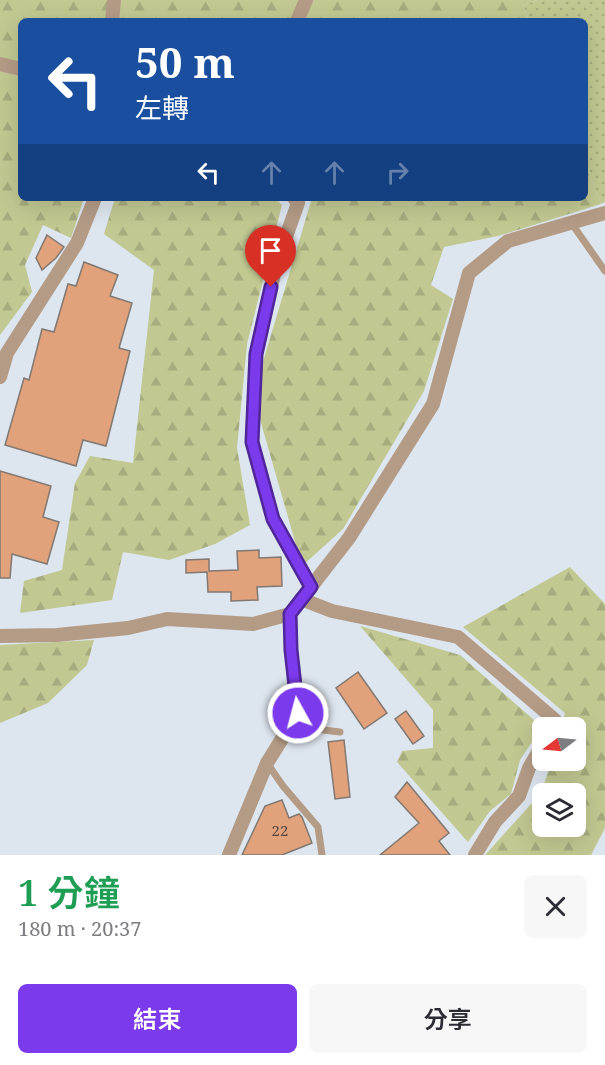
<!DOCTYPE html>
<html lang="zh-TW">
<head>
<meta charset="utf-8">
<style>
	:root { --surface:#fff; --page:#f7f7f7; --text:#2b2b33; --muted:#7c7c81; --accent:#7c3aed }
	body { margin:0; font-family:"Noto Serif","Noto Sans TC",serif; background:var(--page); color:var(--text); height:100vh; display:flex; flex-direction:column; font-size:22px; white-space:nowrap }
	* { box-sizing:border-box; margin:0 }
	p { font-size:20px; color:var(--muted) }
	.icon { flex:none; width:33px; height:33px; fill:none; stroke:currentColor; stroke-width:2; stroke-linecap:round; stroke-linejoin:round }
	.map { position:relative; height:855px; overflow:hidden }
	.details { display:flex; flex-direction:column; background:var(--surface); flex:1 }
	.details>* { flex:none }
	.hud { position:absolute; left:18px; top:18px; width:570px; height:183px; border-radius:9px; box-shadow:0 6px 24px #0002; background:#1a4fa0; color:#fff; overflow:hidden }
	.needle { width:39px; rotate:254deg }
	.buttons { position:absolute; left:532px; top:717px; display:grid; gap:12px }
	.buttons a { display:grid; place-items:center; width:54px; height:54px; border-radius:9px; background:var(--surface); box-shadow:0 6px 24px #0002; font-size:30px }
	.pin { position:absolute; display:grid; place-items:center; width:51px; height:51px; color:#fff; margin:-62px -26px; border-radius:50% 50% 50% 0; rotate:-45deg; box-shadow:0 0 6px #0007 }
	.pin .icon { rotate:45deg }
	.me { position:absolute; width:66px; margin:-33px; rotate:353deg; stroke-linejoin:round; filter:drop-shadow(0 0 4px #0008) }
	.turn { display:flex; align-items:center; gap:21px; height:126px; padding:0 18px; font-size:27px }
	.turn .icon { width:78px; height:78px; stroke-width:2.5 }
	.turn b { display:block; font-size:42px; line-height:51px }
	.lanes { display:flex; align-items:center; height:57px; padding:0 18px; background:#0003; justify-content:center; gap:30px; direction:ltr }
	.lanes .off { opacity:.35 }
	.round { display:grid; place-items:center; flex:none; width:63px; height:63px; border-radius:9px; background:var(--page) }
	.overview { display:flex; align-items:center; justify-content:space-between; height:102px; padding:0 18px }
	h1 { font-size:36px; font-weight:600; line-height:45px; color:#1e9e55 }
	.primary-button { display:flex; gap:12px; margin-top:auto; padding:12px 18px }
	.primary-button a { flex:1; height:69px; border-radius:9px; background:var(--accent); color:#fff; font-size:24px; font-weight:600; line-height:69px; text-align:center }
	.primary-button a+a { background:var(--page); color:var(--text) }
	.map>svg:first-child { display:block }
	.grass { fill:url(#grass-dots) }
	.forest { fill:url(#forest-firs); fill-rule:evenodd }
	.building { fill:#e1a17b; stroke:#817872; stroke-width:1.5 }
	.lines { fill:none; stroke-linecap:round; stroke-linejoin:round }
	.lane { stroke:#b39b86; stroke-width:7 }
	.street { stroke:#b39b86; stroke-width:14 }
	.route-casing { stroke:#51269a; stroke-width:15 }
	.route { stroke:#7c3aed; stroke-width:10 }
	.labels { text-anchor:middle; dominant-baseline:central; stroke-width:4.5; stroke-linejoin:round; paint-order:stroke }
	.number-label { font-size:15px; fill:#53463e }
</style>
</head>
<body>
<div class="map">
<svg width="605" height="855" viewBox="0 0 605 855">
	<defs>
		<pattern id="grass-dots" width="8" height="8" patternUnits="userSpaceOnUse" patternTransform="scale(1.5)"><rect width="8" height="8" fill="#c1c891"/><path d="M2 2h.1M6 6h.1" fill="none" stroke="#a6ac7d" stroke-width="1.8" stroke-linecap="round"/></pattern>
		<pattern id="forest-firs" width="22" height="20" patternUnits="userSpaceOnUse" patternTransform="scale(1.5)"><rect width="22" height="20" fill="#c1c891"/><path d="M5 1l3.5 6h-7zM16 11l3.5 6h-7z" fill="#a6ac7d"/></pattern>
	</defs>
	<rect width="100%" height="100%" fill="#dde5ee"/>
	<polygon class="grass" points="538,0 605,0 605,202 601,204 585,164 585,21 529,21 523,5"/>
	<g class="forest">
		<polygon points="0,0 538,0 523,5 529,21 306,21 304,19 303,21 21,21 21,198 84,198 71,238 43,225 25,265 32,292 0,335"/>
		<polygon points="585,164 601,204 498,236 444,247 431,285 453,299 424,391 343,529 302,566 253,395 312,198 585,198"/>
		<polygon points="115,198 275,198 282,205 247,344 237,448 250,525 215,544 169,560 123,552 112,600 20,613 24,581 62,570 75,483 90,456 133,463 154,270 104,234"/>
		<path d="M570,567L605,604V828L591,855H485L542,792L551,761L576,760V728L561,727L565,713L463,627ZM543,794H576V826H543Z"/>
		<polygon points="360,626 460,655 542,727 520,760 511,794 490,811 468,842 397,762 402,751 433,748 433,710"/>
		<polygon points="94,640 87,665 48,703 0,723 0,645"/>
	</g>
	<g class="building">
		<polygon points="47,235 64,247 56,258 42,270 36,258"/>
		<polygon points="84,262 118,275 110,296 132,303 119,348 130,351 106,446 83,440 76,466 5,445 24,378 29,380 42,329 54,332 68,284 76,286"/>
		<polygon points="0,471 51,486 43,517 59,522 47,564 12,554 10,578 0,578"/>
		<polygon points="259,550 259,558 281,557 282,586 257,587 258,600 231,601 231,592 208,592 207,572 186,573 186,560 209,559 209,571 238,570 237,551"/>
		<polygon points="358,672 387,713 364,729 336,688"/>
		<polygon points="406,711 424,736 413,744 395,719"/>
		<polygon points="344,740 350,797 335,799 328,742"/>
		<polygon points="407,782 449,833 439,841 450,855 380,855 419,823 395,797"/>
		<polygon points="282,800 289,818 299,814 302,817 312,843 282,855 242,855 265,806"/>
	</g>
	<g class="lines">
		<g class="lane">
			<polyline points="572,224 605,271"/>
			<polyline points="298,713 315,729 340,732"/>
			<polyline points="267,763 283,786 318,827 322,855"/>
		</g>
		<g class="street">
			<polyline points="112,21 114,0"/>
			<polyline points="297,21 306,0"/>
			<polyline points="0,64 21,69"/>
			<polyline points="294,198 298,203 276,265 256,354 252,442 273,519 311,587"/>
			<polyline points="0,377 7,353 77,243 95,198"/>
			<polyline points="301,599 332,611 458,637 555,720 551,728"/>
			<polyline points="0,636 57,635 128,628 167,619 253,624 290,614 349,538 433,404 469,273 508,241 605,213"/>
			<polyline points="229,855 267,763 298,713 291,650 290,614"/>
			<polyline points="475,855 495,822 519,796 529,768 543,744"/>
		</g>
	</g>
	<g class="lines">
		<defs>
			<polyline id="route" points="271,287 256,354 252,442 273,519 311,587 290,614 291,650 298,713"/>
		</defs>
		<use href="#route" class="route-casing"/>
		<use href="#route" class="route"/>
	</g>
	<g class="labels">
		<g class="number-label">
			<text x="280" y="830">22</text>
		</g>
	</g>
</svg>
<div class="buttons">
<a><svg class="needle" viewBox="-14 -14 28 28"><path d="M0-13l5 13h-10z" fill="#e53935"/><path d="M0 13l5-13h-10z" fill="#7c7c81"/></svg></a>
<a><svg class="icon" aria-label="layers" viewBox="0 0 24 24"><path d="M12 4l9 5-9 5-9-5zM3 14l9 5 9-5"/></svg></a>
</div>
<div class="pin" style="left:271px;top:287px;background:#d93025"><svg class="icon" aria-label="arrive" viewBox="0 0 24 24"><path d="M6 21V4h12l-3 4 3 4H6"/></svg></div>
<svg class="me" style="left:298px;top:713px" viewBox="-20 -20 40 40"><circle r="17" fill="#7c3aed" stroke="#fff" stroke-width="3"/><path d="M0-11L8 9 0 5-8 9z" fill="#fff"/></svg>
<div class="hud">
<div class="turn"><svg class="icon" aria-label="left" viewBox="0 0 24 24"><path d="M17 20v-9H6M10 6l-5 5 5 5"/></svg><div><b>50 m</b>左轉</div></div>
<div class="lanes"><svg class="icon" aria-label="left" viewBox="0 0 24 24"><path d="M17 20v-9H6M10 6l-5 5 5 5"/></svg><svg class="icon off" aria-label="ahead" viewBox="0 0 24 24"><path d="M12 20V5M6 11l6-6 6 6"/></svg><svg class="icon off" aria-label="ahead" viewBox="0 0 24 24"><path d="M12 20V5M6 11l6-6 6 6"/></svg><svg class="icon off" aria-label="right" viewBox="0 0 24 24"><path d="M7 20v-9h11M14 6l5 5-5 5"/></svg></div>
</div>
</div>
<section class="details">
<div class="overview"><div><h1>1 分鐘</h1><p>180 m · 20:37</p></div><a class="round"><svg class="icon" aria-label="close" viewBox="0 0 24 24"><path d="M6 6l12 12M18 6L6 18"/></svg></a></div>
<div class="primary-button"><a>結束</a><a>分享</a></div>
</section>
</body>
</html>
